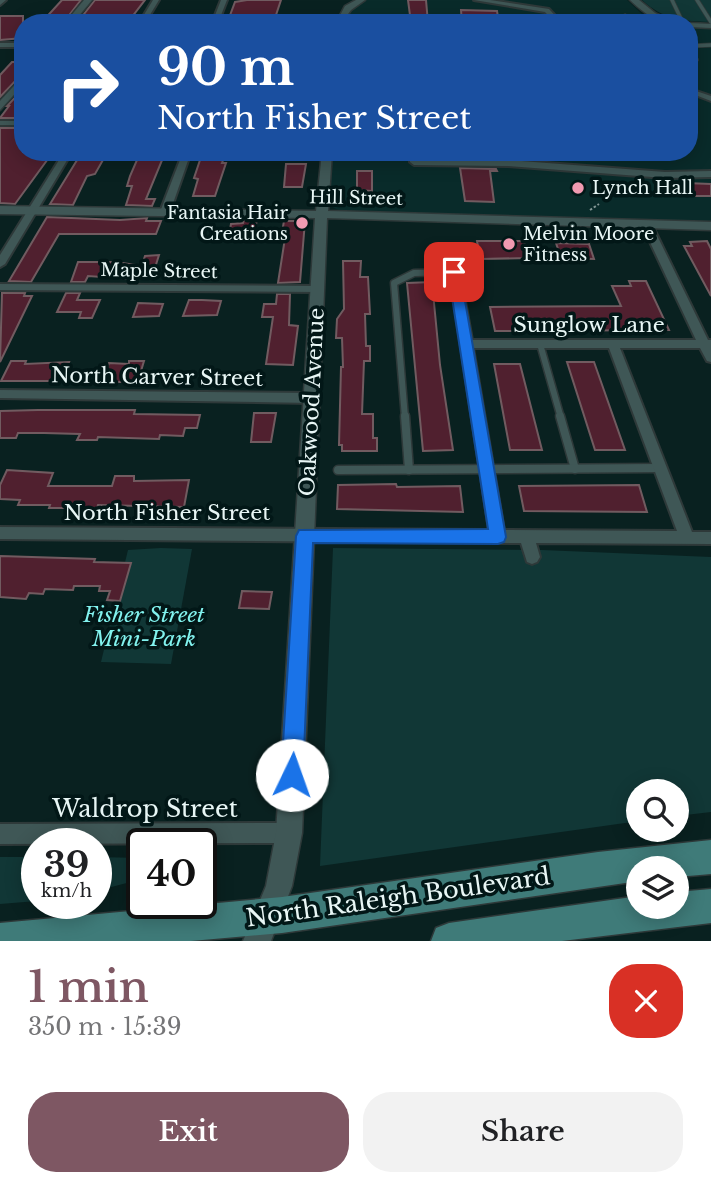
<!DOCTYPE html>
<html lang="en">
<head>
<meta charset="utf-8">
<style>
	:root { --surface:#fff; --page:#f2f2f2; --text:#202124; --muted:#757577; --accent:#7e5763 }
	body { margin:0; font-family:"Libre Baskerville",serif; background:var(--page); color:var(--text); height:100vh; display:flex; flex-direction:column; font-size:26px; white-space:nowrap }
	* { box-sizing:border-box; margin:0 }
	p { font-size:23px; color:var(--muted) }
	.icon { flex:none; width:38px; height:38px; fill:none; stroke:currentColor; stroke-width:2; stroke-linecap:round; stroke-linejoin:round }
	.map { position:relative; height:941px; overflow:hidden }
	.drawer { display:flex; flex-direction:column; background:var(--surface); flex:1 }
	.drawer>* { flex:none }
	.guide { position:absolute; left:14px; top:14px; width:684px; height:147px; border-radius:28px; box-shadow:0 4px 18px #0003; background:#1a4fa0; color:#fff; overflow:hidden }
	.fabs { position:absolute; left:626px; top:779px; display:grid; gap:14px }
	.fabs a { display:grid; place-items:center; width:63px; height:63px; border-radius:50%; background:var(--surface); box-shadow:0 4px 18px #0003; font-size:35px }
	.speed { position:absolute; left:21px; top:828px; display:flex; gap:14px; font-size:35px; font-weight:700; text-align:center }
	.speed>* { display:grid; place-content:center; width:91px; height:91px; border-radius:50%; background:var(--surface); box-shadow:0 4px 18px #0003; line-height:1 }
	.speed small { font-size:18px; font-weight:400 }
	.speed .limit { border:4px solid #111; border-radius:10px; background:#fff; color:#111 }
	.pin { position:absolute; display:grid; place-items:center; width:60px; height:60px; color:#fff; margin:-30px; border-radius:14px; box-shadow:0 4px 10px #0006 }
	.me { position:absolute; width:77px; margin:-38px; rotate:3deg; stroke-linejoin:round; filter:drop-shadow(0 0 5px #0008) }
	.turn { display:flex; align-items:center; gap:24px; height:147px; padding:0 28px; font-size:32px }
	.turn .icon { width:91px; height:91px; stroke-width:2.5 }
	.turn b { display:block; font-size:49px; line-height:60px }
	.round { display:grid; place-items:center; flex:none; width:74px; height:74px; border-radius:28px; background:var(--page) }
	.head { display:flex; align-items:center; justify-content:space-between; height:119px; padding:0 28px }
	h1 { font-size:42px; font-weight:600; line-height:52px; color:var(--accent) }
	.button { display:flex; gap:14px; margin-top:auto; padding:14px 28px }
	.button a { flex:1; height:80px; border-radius:28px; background:var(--accent); color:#fff; font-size:28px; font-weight:600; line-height:80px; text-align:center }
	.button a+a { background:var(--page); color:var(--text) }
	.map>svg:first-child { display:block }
	.built { fill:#092b2a }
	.green { fill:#113736 }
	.building { fill:#50202f; stroke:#715b60; stroke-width:2 }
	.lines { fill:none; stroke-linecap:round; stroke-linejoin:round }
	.service-far2-casing { stroke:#2e3939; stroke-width:5 }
	.service-far1-casing { stroke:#2e3939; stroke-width:9 }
	.service-casing { stroke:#2e3939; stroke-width:11 }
	.minor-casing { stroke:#2e3939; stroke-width:4 }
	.tertiary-casing { stroke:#2e3939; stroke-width:3 }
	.primary-casing { stroke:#2e3939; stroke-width:3 }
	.path { stroke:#839695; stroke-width:2; stroke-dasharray:2.5 2; stroke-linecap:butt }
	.service-far2 { stroke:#3f5756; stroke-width:3.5 }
	.service-far1 { stroke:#3f5756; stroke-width:6 }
	.service { stroke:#3f5756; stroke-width:8 }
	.minor { fill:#3f5756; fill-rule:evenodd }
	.tertiary { fill:#3f5756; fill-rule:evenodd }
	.primary { fill:#3f7b79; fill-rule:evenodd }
	.route { fill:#1a73e8; stroke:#114b97; stroke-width:2 }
	.poi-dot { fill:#f19ab1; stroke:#021717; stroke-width:2.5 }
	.labels { text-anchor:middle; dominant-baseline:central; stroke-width:7; stroke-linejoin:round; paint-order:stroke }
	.far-poi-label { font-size:18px; fill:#e8f6f5; stroke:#021717; text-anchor:start }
	.far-street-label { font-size:18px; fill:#e8f6f5; stroke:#021717 }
	.street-label { font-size:21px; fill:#e8f6f5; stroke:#021717 }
	.park-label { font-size:21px; font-style:italic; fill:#82f3ef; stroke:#021717 }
	.near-street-label { font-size:24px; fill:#e8f6f5; stroke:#021717 }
</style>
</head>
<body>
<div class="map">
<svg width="711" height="941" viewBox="0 0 711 941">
	<rect width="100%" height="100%" fill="#092120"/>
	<g class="built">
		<polygon points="366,0 627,0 642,14 663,23 344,23 350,11"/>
		<polygon points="690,27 711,27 711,222 348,212 336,209 328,204 333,152 690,152"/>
	</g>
	<g class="green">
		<path d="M642,0H711V22C682,21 664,20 642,0Z"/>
		<polygon points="161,548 192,549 171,664 101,662 128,550"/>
		<polygon points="333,548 542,550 711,557 711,812 677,816 677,791 639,791 639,821 320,866"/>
		<polygon points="0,857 37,857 37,901 0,904"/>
		<polygon points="96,857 142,858 142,879 96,891"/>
	</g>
	<g class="building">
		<polygon points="62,0 81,0 63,23 41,23"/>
		<polygon points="95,0 145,0 128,22 77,23"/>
		<polygon points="247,0 281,0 275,18 229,18 235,2"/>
		<polygon points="408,0 426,0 428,23 411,23"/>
		<polygon points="461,10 497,11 499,23 462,23"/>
		<polygon points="0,16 23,16 23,38 0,40"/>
		<polygon points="12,62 23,62 23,73 0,97 0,75"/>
		<polygon points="23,89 23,118 0,118 9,106 7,106"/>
		<polygon points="0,128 23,128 23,152 53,152 15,204 0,203"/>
		<polygon points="82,152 107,153 95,174 87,176 73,205 50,204"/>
		<polygon points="140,153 165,153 146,199 155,199 152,206 126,205 132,186 127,186 130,176"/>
		<polygon points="202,154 225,155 222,163 226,163 215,196 193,196 198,179 194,178"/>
		<polygon points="286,164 306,164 302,187 284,187"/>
		<polygon points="460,168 496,169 497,171 490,171 494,202 465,201"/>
		<polygon points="357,171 372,171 372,191 357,190"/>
		<polygon points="686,183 711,184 711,196 692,196"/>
		<polygon points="47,217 120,220 147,218 146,221 161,221 156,234 59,234 31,282 9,281"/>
		<polygon points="244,220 257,220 253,238 228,239 231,224 243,223"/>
		<polygon points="284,221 305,221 300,282 278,283 285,238 281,238"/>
		<polygon points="477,241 524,241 528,258 480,259"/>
		<polygon points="707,241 711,249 711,296 684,246 692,246 690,242"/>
		<polygon points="556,243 589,244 594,259 561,258"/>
		<polygon points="159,255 154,271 140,271 145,256"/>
		<polygon points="343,261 361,261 360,277 368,277 370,314 365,314 366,346 370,346 370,361 364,361 362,414 373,414 373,438 377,438 377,451 342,451 342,445 339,445 341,367 343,367 342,338 336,338 337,319 344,309"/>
		<polygon points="78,262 116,262 136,265 131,279 88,276 85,282 71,282"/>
		<polygon points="629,281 646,281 669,330 495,331 490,307 621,306 612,286 631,286"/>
		<polygon points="432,282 440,365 453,450 423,451 407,283"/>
		<polygon points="2,293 25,293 24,296 32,296 0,362"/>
		<polygon points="66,293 80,293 77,300 100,300 92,318 79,318 81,312 57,312"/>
		<polygon points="277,294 290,294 289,325 298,326 293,365 266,364 273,317 262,317 264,304 276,304"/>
		<polygon points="189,300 202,300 221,301 217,315 183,316"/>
		<polygon points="138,303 163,304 159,316 133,317"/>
		<polygon points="11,361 26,361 25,364 69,362 61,381 1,381"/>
		<polygon points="129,361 144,361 138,381 102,383 109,363 129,364"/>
		<polygon points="567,362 594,362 625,450 595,450"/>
		<polygon points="494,364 520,364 542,450 510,450"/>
		<polygon points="38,410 135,410 134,414 200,415 197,428 185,428 183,436 160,435 159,439 98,437 97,440 77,440 80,434 44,433 18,433 16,438 0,438 0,411"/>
		<polygon points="254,413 276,413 271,442 251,442"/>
		<polygon points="7,470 53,473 48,486 112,486 115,476 134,476 134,481 189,480 184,507 98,505 97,508 49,508 50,505 18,505 20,500 0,499 0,485"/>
		<polygon points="396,484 397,487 460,486 463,512 337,509 338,485"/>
		<polygon points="639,485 647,512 524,511 519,486"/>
		<polygon points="0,556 95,559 94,562 131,563 120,601 107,600 110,591 99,591 100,586 74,586 73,590 45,589 43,594 29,593 26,599 0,597"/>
		<polygon points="242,591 272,592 269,609 239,608"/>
	</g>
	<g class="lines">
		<defs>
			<g id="service-far2">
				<polyline points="672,0 683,23"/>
				<polyline points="697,0 711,22"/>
				<polyline points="625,16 629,21 637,23"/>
				<polyline points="690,46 711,45"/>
			</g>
			<g id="service-far1">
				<polyline points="540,344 561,418"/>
				<polyline points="405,418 394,283 414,273 454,272"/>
			</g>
			<g id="service">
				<polyline points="405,416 409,470"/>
				<polyline points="560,416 575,469"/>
				<polyline points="338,470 660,468"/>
			</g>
			<g id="minor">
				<polygon points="0,0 6,0 0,5"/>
				<polygon points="153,0 159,0 145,23 139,23"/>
				<polygon points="221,0 227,0 218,23 212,23"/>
				<polygon points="474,0 490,0 549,9 562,23 555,23 545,12"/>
				<polygon points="340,20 346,22 347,23 337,23"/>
				<rect x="0" y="43" width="23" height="4"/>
				<polygon points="690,50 693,52 697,60 690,64"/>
				<polygon points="690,89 711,96 711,101 690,93"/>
				<rect x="0" y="121" width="23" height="4"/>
				<polygon points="64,152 72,152 5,264 0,267 0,255"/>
				<polygon points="183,152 191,152 170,212 162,214 160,212"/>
				<polygon points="410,152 418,152 418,159 508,160 665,172 711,171 711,177 665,178 508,166 414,165 410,162"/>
				<path d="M644,223L652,225L708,340H711V362L707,361L700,348H620L692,532H711V544L536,543L540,557L537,562L532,564L527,562L521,543L0,539V527L489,530L449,268L454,265L459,268L472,340H696L642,225ZM473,348H609L677,531L504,530Z"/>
				<polygon points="0,284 318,286 323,289 318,292 0,290"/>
				<polygon points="0,390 313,393 319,398 313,403 0,398"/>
				<polygon points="289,823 296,826 299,833 296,840 289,843 0,844 0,824"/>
			</g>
			<g id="tertiary">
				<polygon points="84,0 92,0 73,23 65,23"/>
				<polygon points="356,0 365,0 351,10 343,21 337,21 345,6"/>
				<path d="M630,0H639L655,13L676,23C656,23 644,13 630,0Z"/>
				<polygon points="690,23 711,24 711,28 690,27"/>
				<polygon points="23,76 23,85 0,110 0,101"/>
				<polygon points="322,152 332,152 328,211 711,222 711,230 327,218 302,833 292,886 271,941 243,941 266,886 276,833 315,218 0,214 0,206 316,211"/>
			</g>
			<g id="primary">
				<polygon points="711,840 711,874 677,877 677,868 639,868 639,881 282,933 191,941 0,941 0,923 282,897 598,852"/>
				<polygon points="711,889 711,923 562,941 431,941 436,928 449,923 639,896 639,906 677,906 677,892"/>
			</g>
		</defs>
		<use href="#service-far2" class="service-far2-casing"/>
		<use href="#service-far1" class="service-far1-casing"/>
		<use href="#service" class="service-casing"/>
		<use href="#minor" class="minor-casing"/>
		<use href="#tertiary" class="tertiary-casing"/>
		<use href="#primary" class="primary-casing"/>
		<g class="path">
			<polyline points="618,152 619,155"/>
			<polyline points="590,210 599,204"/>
		</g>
		<use href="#service-far2" class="service-far2"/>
		<use href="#service-far1" class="service-far1"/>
		<use href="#service" class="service"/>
		<use href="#minor" class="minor"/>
		<use href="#tertiary" class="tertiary"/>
		<use href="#primary" class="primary"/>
	</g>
	<polygon class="route" points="454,268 460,272 506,537 504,542 498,544 313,543 303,775 300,782 292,785 285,782 281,775 296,536 299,530 488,529 448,272"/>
	<g class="poi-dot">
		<circle cx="578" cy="188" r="7"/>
		<circle cx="302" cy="223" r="7"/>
		<circle cx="509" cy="244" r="7"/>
	</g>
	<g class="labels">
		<g class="far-poi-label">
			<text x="592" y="188">Lynch Hall</text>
			<text x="288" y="213" text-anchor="end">Fantasia Hair<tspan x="288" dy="21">Creations</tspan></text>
			<text x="523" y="234">Melvin Moore<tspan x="523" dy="21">Fitness</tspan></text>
		</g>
		<g class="far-street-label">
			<text transform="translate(356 198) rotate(1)">Hill Street</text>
			<text transform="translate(159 271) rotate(1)">Maple Street</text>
		</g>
		<g class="street-label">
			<text x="589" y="325">Sunglow Lane</text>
			<text transform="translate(157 377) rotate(1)">North Carver Street</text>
			<text transform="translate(312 402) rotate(-87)">Oakwood Avenue</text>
			<text x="167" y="513">North Fisher Street</text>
		</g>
		<g class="park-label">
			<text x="144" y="615">Fisher Street<tspan x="144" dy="24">Mini-Park</tspan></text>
		</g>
		<g class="near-street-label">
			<text x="145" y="808">Waldrop Street</text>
			<text transform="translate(398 897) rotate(-8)">North Raleigh Boulevard</text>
		</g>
	</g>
</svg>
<div class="fabs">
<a><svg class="icon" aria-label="search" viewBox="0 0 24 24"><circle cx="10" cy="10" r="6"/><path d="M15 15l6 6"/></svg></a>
<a><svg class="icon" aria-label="layers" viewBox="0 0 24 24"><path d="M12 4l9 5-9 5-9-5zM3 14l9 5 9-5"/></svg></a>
</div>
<div class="speed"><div>39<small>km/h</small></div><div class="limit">40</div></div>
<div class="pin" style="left:454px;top:272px;background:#d93025"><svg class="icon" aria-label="arrive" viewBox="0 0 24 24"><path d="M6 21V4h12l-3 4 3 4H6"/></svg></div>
<svg class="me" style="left:292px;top:775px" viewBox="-20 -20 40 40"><circle r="19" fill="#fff"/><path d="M0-13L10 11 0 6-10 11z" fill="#1a73e8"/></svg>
<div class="guide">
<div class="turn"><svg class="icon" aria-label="right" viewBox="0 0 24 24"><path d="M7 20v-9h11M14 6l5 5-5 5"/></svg><div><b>90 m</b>North Fisher Street</div></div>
</div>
</div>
<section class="drawer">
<div class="head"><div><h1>1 min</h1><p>350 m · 15:39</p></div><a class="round" style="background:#d93025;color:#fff"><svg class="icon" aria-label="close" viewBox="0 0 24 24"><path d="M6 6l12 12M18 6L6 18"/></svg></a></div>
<div class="button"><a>Exit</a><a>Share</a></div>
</section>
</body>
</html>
